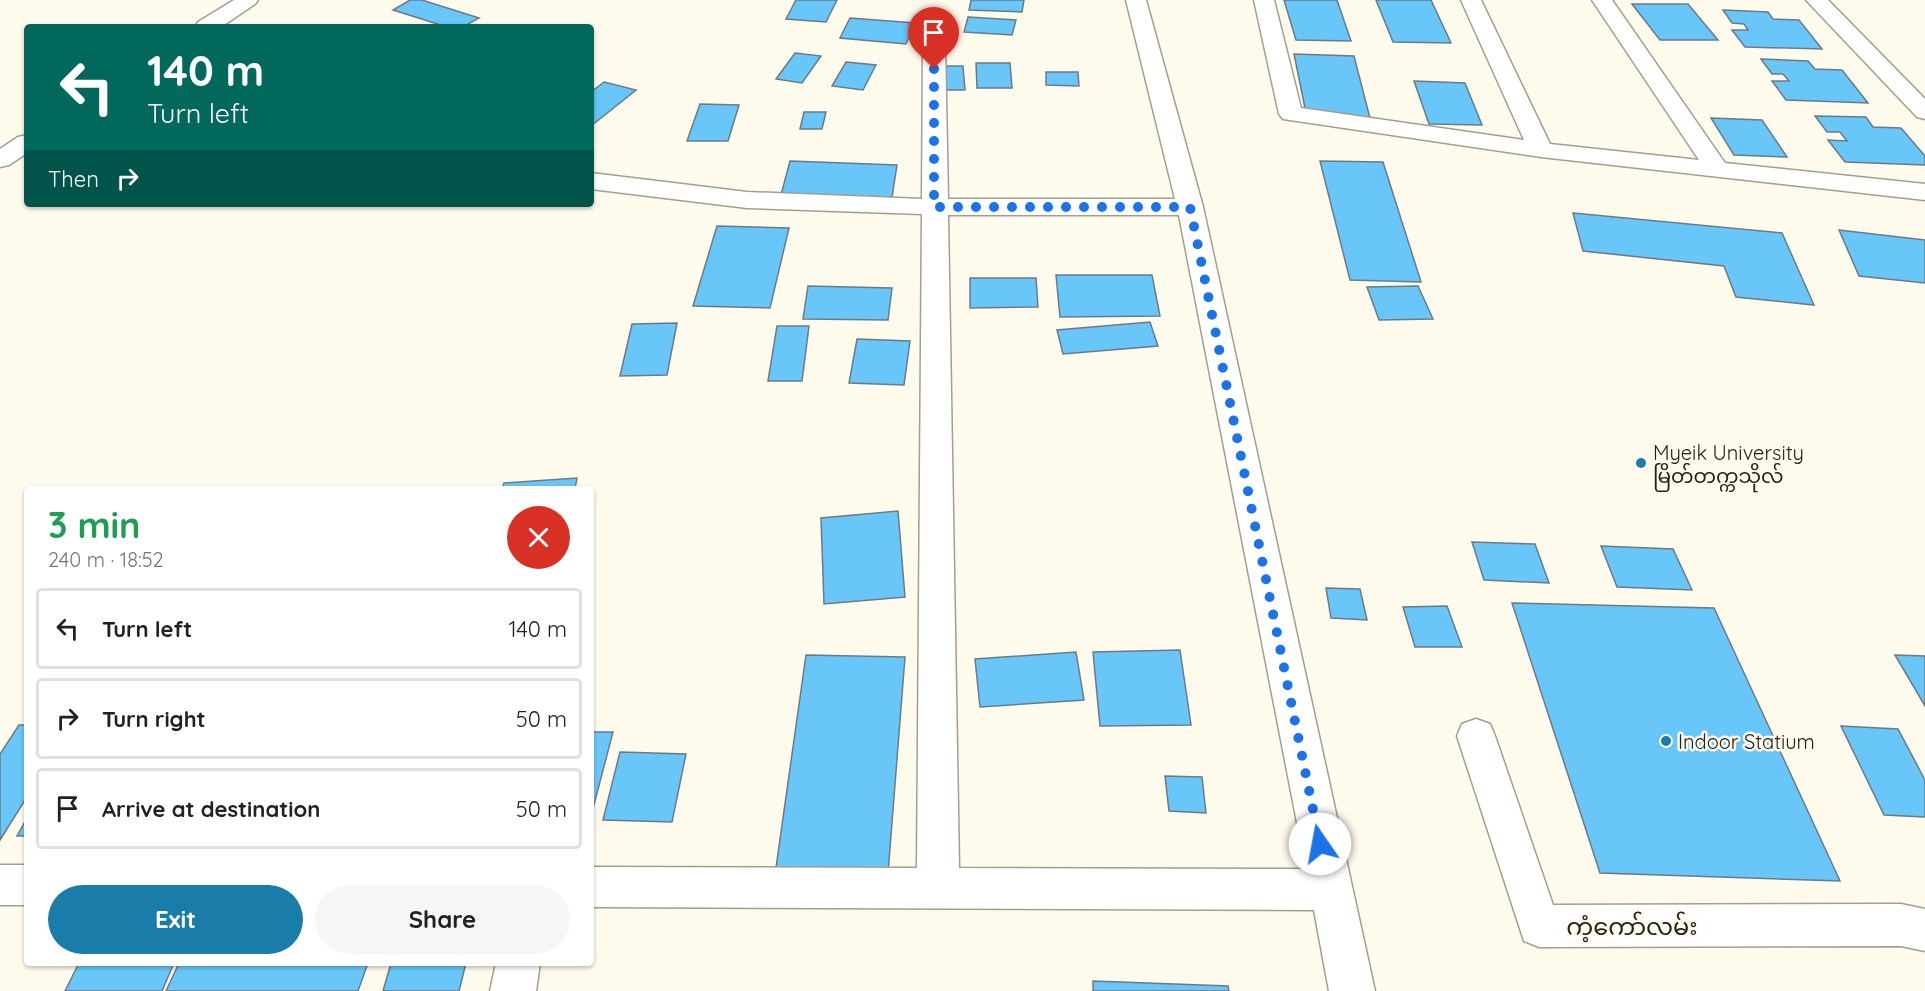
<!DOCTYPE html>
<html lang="en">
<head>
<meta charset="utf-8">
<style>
	:root { --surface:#fff; --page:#f6f6f6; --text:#202124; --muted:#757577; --line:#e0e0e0; --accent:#1a7ca8 }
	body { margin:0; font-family:Quicksand,"Noto Sans Myanmar",sans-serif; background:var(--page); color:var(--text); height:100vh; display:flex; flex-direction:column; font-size:22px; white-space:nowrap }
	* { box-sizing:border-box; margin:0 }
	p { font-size:20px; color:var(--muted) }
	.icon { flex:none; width:33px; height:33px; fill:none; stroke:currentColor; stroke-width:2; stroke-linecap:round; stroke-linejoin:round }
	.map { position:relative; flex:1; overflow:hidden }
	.sheet { position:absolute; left:24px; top:486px; width:570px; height:480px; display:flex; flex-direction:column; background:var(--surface); border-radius:6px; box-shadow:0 2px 4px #0004 }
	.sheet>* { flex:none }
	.guide { position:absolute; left:24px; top:24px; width:570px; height:183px; border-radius:6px; box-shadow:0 2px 4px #0004; background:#00695c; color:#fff; overflow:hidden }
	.pin { position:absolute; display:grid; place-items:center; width:51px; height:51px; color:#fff; margin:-62px -26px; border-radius:50% 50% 50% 0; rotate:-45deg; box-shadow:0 0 6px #0007 }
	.pin .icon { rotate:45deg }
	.me { position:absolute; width:66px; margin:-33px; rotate:348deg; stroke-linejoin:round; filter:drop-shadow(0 0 4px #0008) }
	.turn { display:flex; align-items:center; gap:21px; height:126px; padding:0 24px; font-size:27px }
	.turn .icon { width:78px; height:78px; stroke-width:2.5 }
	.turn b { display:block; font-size:42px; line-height:51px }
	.then { display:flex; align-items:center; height:57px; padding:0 24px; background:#0003; gap:12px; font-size:22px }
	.round { display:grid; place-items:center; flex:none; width:63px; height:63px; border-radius:32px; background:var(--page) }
	.summary { display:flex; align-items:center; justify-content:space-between; height:102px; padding:0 24px }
	h1 { font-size:36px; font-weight:700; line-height:45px; color:#1e9e55 }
	.cta { display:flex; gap:12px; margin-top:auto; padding:12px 24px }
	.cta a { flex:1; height:69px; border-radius:36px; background:var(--accent); color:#fff; font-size:24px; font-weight:700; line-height:69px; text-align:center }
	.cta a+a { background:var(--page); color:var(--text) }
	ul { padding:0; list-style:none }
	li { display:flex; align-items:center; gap:18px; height:81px; margin:0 12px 9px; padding:0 12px; border:3px solid var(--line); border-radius:6px }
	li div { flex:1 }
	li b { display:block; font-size:22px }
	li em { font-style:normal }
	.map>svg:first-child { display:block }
	.building { fill:#68c6f8; stroke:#6b7b85; stroke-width:1.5 }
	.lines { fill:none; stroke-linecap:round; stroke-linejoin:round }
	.minor-casing { stroke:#a39e8e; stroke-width:3 }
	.minor { fill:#fff; fill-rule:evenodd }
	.route { stroke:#1a73e8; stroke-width:10; stroke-dasharray:0 18 }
	.poi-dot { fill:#1a7ca8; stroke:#fefaec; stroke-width:2 }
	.labels { text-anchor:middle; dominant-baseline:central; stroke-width:5; stroke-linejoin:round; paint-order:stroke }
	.poi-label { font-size:20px; fill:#23221b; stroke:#fefaec; text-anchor:start }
	.near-street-label { font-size:24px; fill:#23221b; stroke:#fefaec }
</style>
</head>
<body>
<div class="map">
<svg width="1925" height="991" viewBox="0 0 1925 991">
	<rect width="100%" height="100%" fill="#fefaec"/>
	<g class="building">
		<polygon points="410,0 422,0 479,18 463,27 447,27 393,10"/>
		<polygon points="796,0 837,0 826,22 786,19"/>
		<polygon points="971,0 1024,0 1022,12 969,10"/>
		<polygon points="1284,0 1337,0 1351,41 1296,40"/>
		<polygon points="1376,0 1431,0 1451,43 1393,42"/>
		<polygon points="1632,4 1688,4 1718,40 1660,40"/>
		<polygon points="1723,10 1768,12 1773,19 1799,20 1822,49 1745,47 1732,30 1748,30 1744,24 1732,23"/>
		<polygon points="968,17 1016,20 1012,35 964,32"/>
		<polygon points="850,18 915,23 906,44 840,38"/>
		<polygon points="795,53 821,56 802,83 776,79"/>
		<polygon points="1294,54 1354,56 1372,126 1308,123"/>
		<polygon points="1761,59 1808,61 1815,69 1842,70 1868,103 1786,100 1772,81 1789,81 1783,74 1772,74"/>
		<polygon points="846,62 876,65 863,90 832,86"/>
		<polygon points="976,63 1010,63 1012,88 977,88"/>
		<polygon points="943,66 963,66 965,90 945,90"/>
		<polygon points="1046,72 1078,72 1079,86 1046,85"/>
		<polygon points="1414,81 1465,83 1482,125 1429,124"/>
		<polygon points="604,82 636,90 591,126 591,92"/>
		<polygon points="700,104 739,105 728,141 687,141"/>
		<polygon points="804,112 826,112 822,129 800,129"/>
		<polygon points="1815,116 1866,117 1873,127 1901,128 1925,156 1925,165 1845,162 1828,140 1847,141 1840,132 1827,132"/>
		<polygon points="1711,118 1762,120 1787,157 1734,155"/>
		<polygon points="790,161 897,165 890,210 778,206"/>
		<polygon points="1320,161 1383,162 1421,282 1350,280"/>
		<polygon points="1573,213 1782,233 1814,305 1736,297 1724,266 1583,251"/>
		<polygon points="717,226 789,228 770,308 693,306"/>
		<polygon points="1839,230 1925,240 1925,283 1859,276"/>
		<polygon points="1056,275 1152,275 1160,316 1060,317"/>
		<polygon points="970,278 1036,278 1038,307 970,308"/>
		<polygon points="808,286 892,288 888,320 803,319"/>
		<polygon points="1418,286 1433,319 1379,320 1367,287"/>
		<polygon points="1150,322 1158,346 1063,354 1057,330"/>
		<polygon points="677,323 667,375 620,376 632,324"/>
		<polygon points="777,326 809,326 802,381 768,381"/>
		<polygon points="857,339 910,341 904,385 849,383"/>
		<polygon points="577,478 575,489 502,489 504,483"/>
		<polygon points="898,511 905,597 824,604 821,518"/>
		<polygon points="1472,542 1535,544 1549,583 1484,580"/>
		<polygon points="1601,546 1673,549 1692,590 1617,587"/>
		<polygon points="1326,588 1360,589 1367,620 1331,618"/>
		<polygon points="1512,603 1714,608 1840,881 1600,873"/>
		<polygon points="1447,606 1462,647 1415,647 1403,607"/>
		<polygon points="1180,650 1191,725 1100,726 1093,652"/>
		<polygon points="1076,652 1084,700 980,707 975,659"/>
		<polygon points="806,655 905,657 886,899 772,896"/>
		<polygon points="1895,655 1925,656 1925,706"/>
		<polygon points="19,725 27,725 27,797 0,840 0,754"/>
		<polygon points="1841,726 1898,729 1925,780 1925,817 1884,815"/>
		<polygon points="591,732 613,732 591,816"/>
		<polygon points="620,752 686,754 672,822 603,820"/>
		<polygon points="1165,776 1202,777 1206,813 1169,811"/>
		<polygon points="27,818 27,836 17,836"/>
		<polygon points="79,963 174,963 162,991 65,991"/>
		<polygon points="179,963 368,963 358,991 166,991"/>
		<polygon points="391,963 466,963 459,991 383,991"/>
		<polygon points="1093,981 1228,986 1229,991 1093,991"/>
	</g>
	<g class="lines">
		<defs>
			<g id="minor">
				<polygon points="234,0 258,0 255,4 221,27 195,27 198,22"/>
				<path d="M1126,0H1146L1203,207L1375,991H1329L1314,910L591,907V867L917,868L922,214L747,208L591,189V173L747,192L922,199L923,45L926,40L934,38L942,40L945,45L948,199H1175ZM948,215H1179L1306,869L959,868Z"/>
				<polygon points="1254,0 1274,0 1301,108 1524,140 1461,0 1481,0 1550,144 1699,160 1592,0 1612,0 1725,163 1925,184 1925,200 1541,157 1283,119 1279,114"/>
				<polygon points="1806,0 1828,0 1925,99 1925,119 1917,117"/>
				<polygon points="27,135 27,153 9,165 0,167 0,149 18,137"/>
				<polygon points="1476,719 1490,724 1495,736 1553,905 1901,904 1925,909 1925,951 1901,946 1539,947 1524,941 1457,736 1462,724"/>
				<rect x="0" y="865" width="27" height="40"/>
				<polygon points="496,963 540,963 536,991 490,991"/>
			</g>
		</defs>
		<use href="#minor" class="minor-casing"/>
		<use href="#minor" class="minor"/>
	</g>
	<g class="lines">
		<polyline class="route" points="934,69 934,207 1190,207 1320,844"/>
	</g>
	<g class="poi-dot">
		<circle cx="1641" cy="463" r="6"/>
		<circle cx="1666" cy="741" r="6"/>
	</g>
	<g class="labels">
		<g class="poi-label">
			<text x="1653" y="452">Myeik University<tspan x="1653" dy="23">မြိတ်တက္ကသိုလ်</tspan></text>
			<text x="1678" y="741">Indoor Statium</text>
		</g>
		<g class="near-street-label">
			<text x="1632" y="926">ကံ့ကော်လမ်း</text>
		</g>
	</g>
</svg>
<div class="pin" style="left:934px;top:69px;background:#d93025"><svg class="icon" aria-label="arrive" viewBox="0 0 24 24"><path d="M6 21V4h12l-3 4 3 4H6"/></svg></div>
<svg class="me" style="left:1320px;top:844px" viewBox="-20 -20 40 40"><circle r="19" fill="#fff"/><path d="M0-13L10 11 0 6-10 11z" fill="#1a73e8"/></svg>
<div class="guide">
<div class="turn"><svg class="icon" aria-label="left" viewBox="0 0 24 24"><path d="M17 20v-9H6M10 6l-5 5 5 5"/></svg><div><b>140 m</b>Turn left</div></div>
<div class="then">Then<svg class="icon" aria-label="right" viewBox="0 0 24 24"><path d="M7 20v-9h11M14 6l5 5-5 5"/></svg></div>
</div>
<section class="sheet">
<div class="summary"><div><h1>3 min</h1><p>240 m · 18:52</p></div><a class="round" style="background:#d93025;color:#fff"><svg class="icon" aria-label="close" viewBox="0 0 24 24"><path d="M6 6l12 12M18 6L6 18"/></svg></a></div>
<ul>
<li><svg class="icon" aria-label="left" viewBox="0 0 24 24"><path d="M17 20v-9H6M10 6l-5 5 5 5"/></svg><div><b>Turn left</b></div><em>140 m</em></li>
<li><svg class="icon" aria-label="right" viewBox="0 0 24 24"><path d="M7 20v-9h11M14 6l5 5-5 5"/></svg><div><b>Turn right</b></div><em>50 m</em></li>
<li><svg class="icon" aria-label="arrive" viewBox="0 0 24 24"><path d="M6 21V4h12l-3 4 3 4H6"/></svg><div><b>Arrive at destination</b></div><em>50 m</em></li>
</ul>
<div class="cta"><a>Exit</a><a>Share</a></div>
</section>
</div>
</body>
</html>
